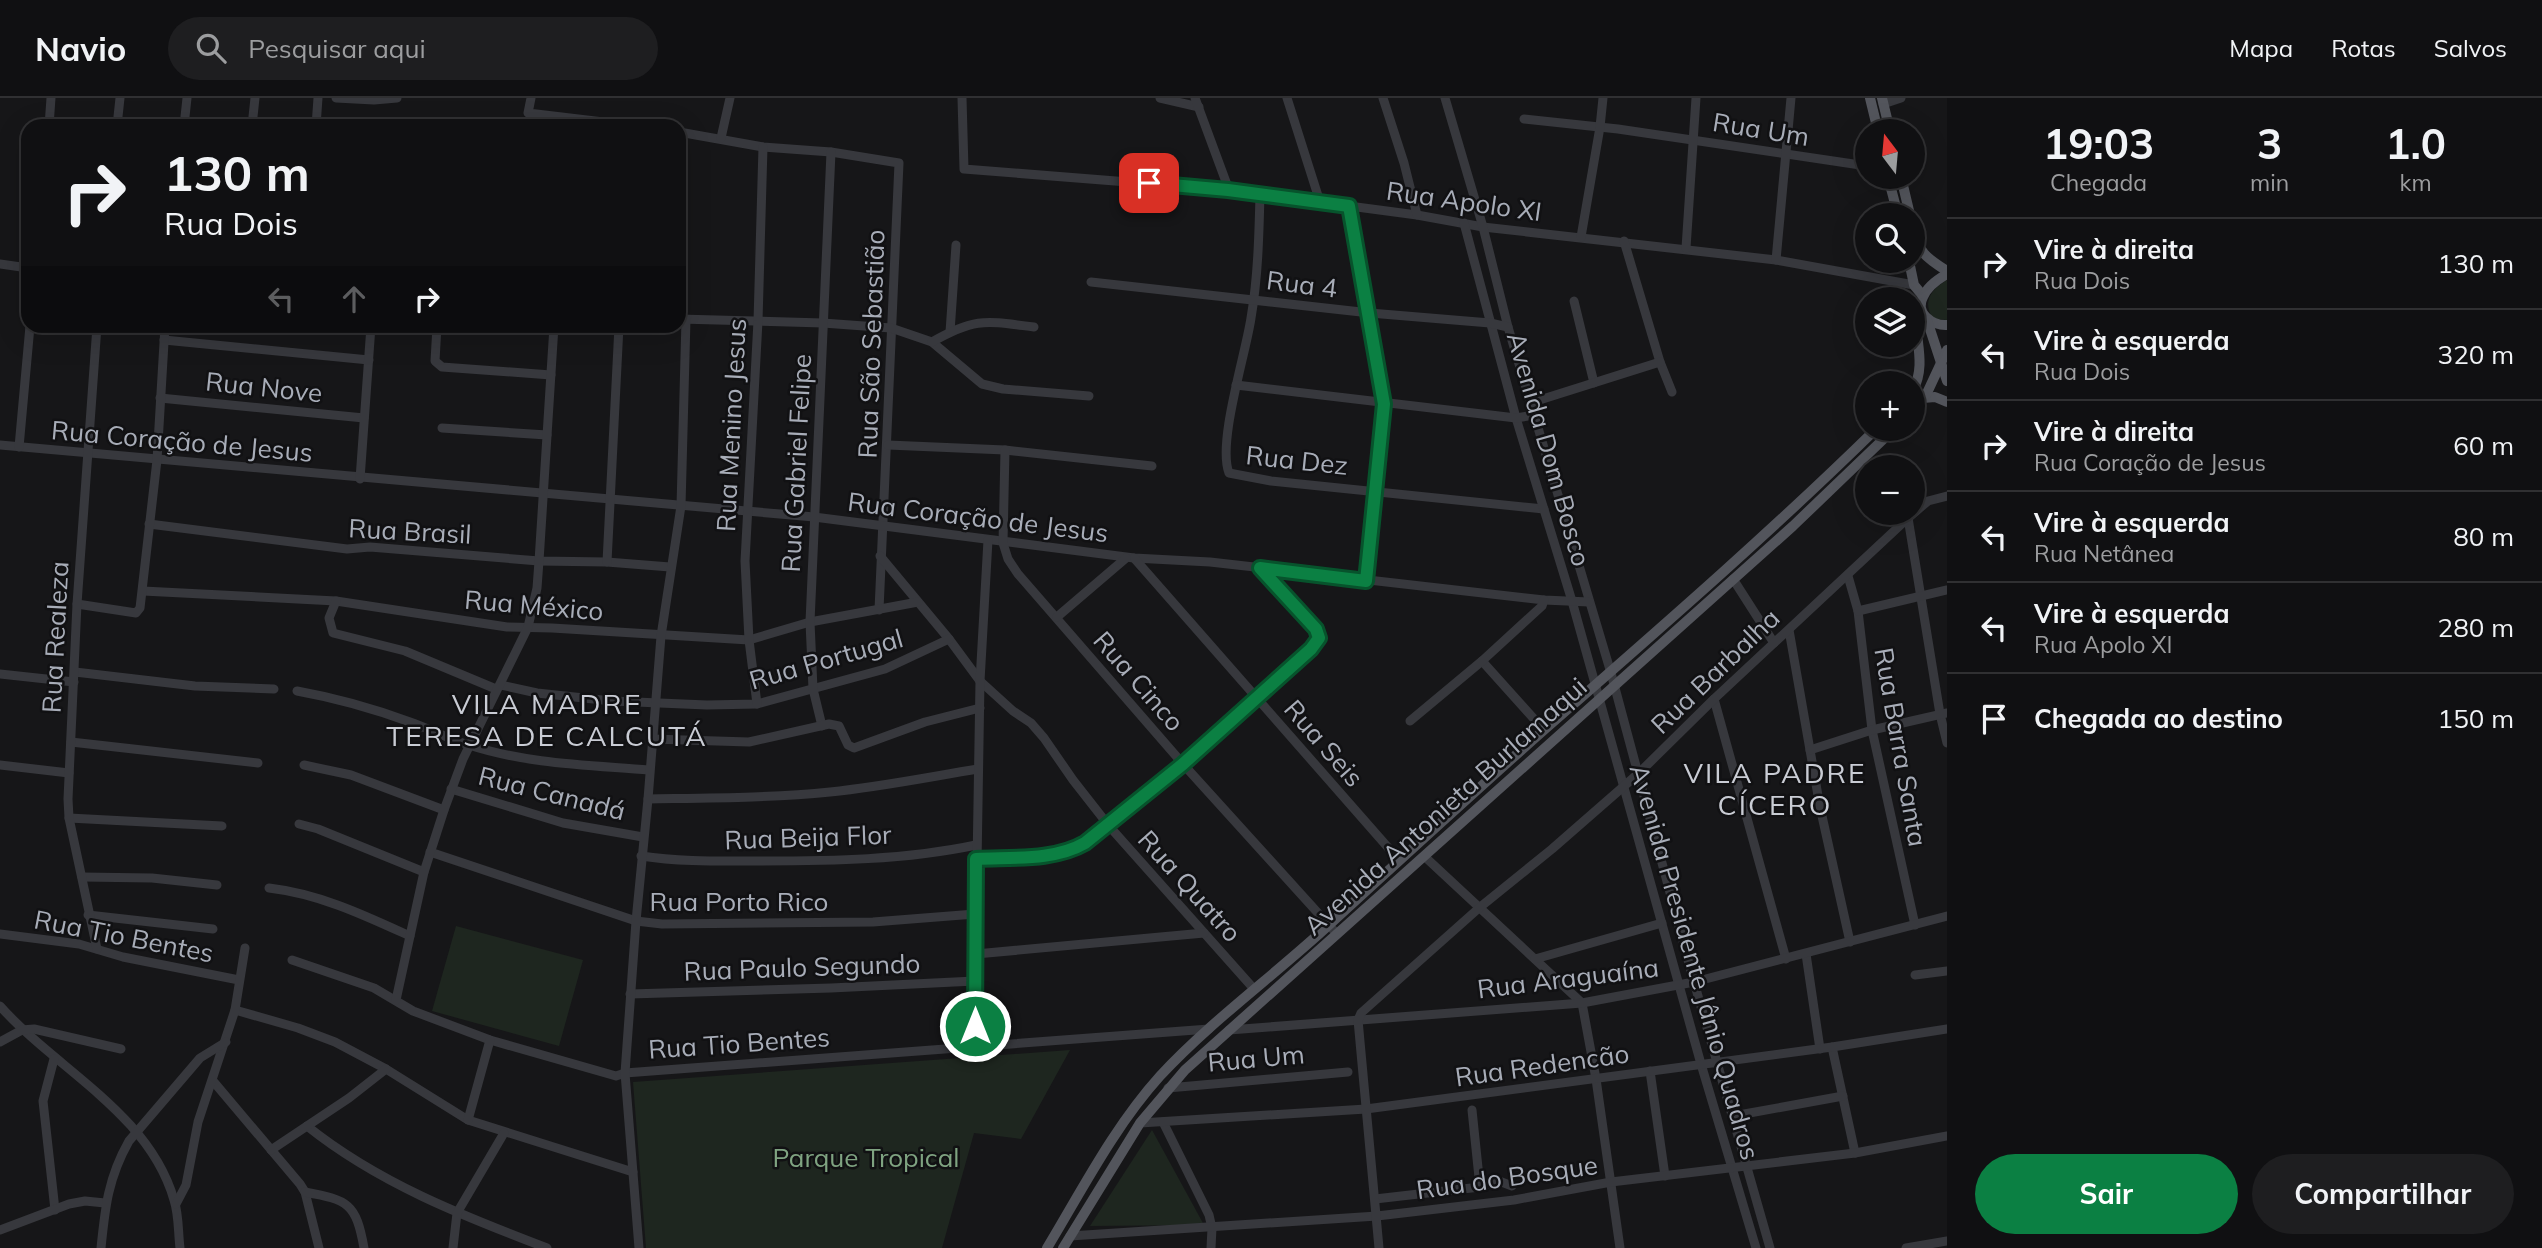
<!DOCTYPE html>
<html lang="pt">
<head>
<meta charset="utf-8">
<style>
	:root { --surface:#101012; --page:#1e1e20; --text:#f1f3f6; --muted:#9c9d9f; --line:#303032; --accent:#0b8043 }
	body { margin:0; font-family:Mulish,sans-serif; background:var(--page); color:var(--text); height:100vh; display:flex; flex-direction:column; font-size:26px; white-space:nowrap }
	* { box-sizing:border-box; margin:0 }
	p { font-size:23px; color:var(--muted) }
	.icon { flex:none; width:38px; height:38px; fill:none; stroke:currentColor; stroke-width:2; stroke-linecap:round; stroke-linejoin:round }
	.map { position:relative; flex:1; overflow:hidden }
	.panel { display:flex; flex-direction:column; background:var(--surface); width:595px }
	.panel>* { flex:none }
	.banner { position:absolute; left:21px; top:21px; width:665px; height:214px; border-radius:21px; box-shadow:0 7px 28px #0002,0 0 0 2px var(--line); background:#101012; color:var(--text); overflow:hidden }
	.needle { width:46px; rotate:344deg }
	.controls { position:absolute; left:1855px; top:21px; display:grid; gap:14px }
	.controls a { display:grid; place-items:center; width:70px; height:70px; border-radius:50%; background:var(--surface); box-shadow:0 7px 28px #0002,0 0 0 2px var(--line); font-size:35px }
	.pin { position:absolute; display:grid; place-items:center; width:60px; height:60px; color:#fff; margin:-30px; border-radius:14px; box-shadow:0 4px 10px #0006 }
	.me { position:absolute; width:77px; margin:-38px; rotate:0deg; stroke-linejoin:round; filter:drop-shadow(0 0 5px #0008) }
	.turn { display:flex; align-items:center; gap:24px; height:147px; padding:0 28px; font-size:32px }
	.turn .icon { width:91px; height:91px; stroke-width:2.5 }
	.turn b { display:block; font-size:49px; line-height:60px }
	.lanes { display:flex; align-items:center; height:66px; padding:0 28px; background:#0003; justify-content:center; gap:35px; direction:ltr }
	.lanes .off { opacity:.35 }
	.eta { display:flex; justify-content:space-evenly; align-items:center; height:119px; text-align:center }
	.eta b { font-size:42px; font-weight:700; line-height:49px }
	.primary-button { display:flex; gap:14px; margin-top:auto; padding:14px 28px }
	.primary-button a { flex:1; height:80px; border-radius:42px; background:var(--accent); color:#fff; font-size:28px; font-weight:700; line-height:80px; text-align:center }
	.primary-button a+a { background:var(--page); color:var(--text) }
	ul { padding:0; list-style:none }
	li { display:flex; align-items:center; gap:21px; height:91px; padding:0 28px; border-top:2px solid var(--line) }
	li div { flex:1 }
	li b { display:block; font-size:26px }
	li em { font-style:normal }
	header { display:flex; align-items:center; gap:42px; box-sizing:border-box; height:98px; padding:0 35px; background:var(--surface); border-bottom:2px solid var(--line) }
	header strong { font-size:33px }
	nav { display:flex; gap:38px; margin-inline-start:auto; font-size:24px }
	.search { width:490px; height:63px; background:var(--page); display:flex; align-items:center; gap:18px; box-sizing:border-box; padding:0 24px; border-radius:38px; color:var(--muted); font-size:26px }
	main { display:flex; flex:1; min-height:0 }
	.map>svg:first-child { display:block }
	.green { fill:#1e261f }
	.lines { fill:none; stroke-linecap:round; stroke-linejoin:round }
	.minor { stroke:#37383d; stroke-width:9 }
	.major { stroke:#53555c; stroke-width:10 }
	.route-casing { stroke:#07532c; stroke-width:18 }
	.route { stroke:#0b8043; stroke-width:12 }
	.labels { text-anchor:middle; dominant-baseline:central; stroke-width:5; stroke-linejoin:round; paint-order:stroke }
	.street-label { font-size:26px; fill:#a8adb8; stroke:#111113 }
	.park-label { font-size:26px; fill:#7fa381; stroke:#111113 }
	.neighbourhood-label { font-size:28px; letter-spacing:2px; fill:#c9ccd4; stroke:#111113 }
</style>
</head>
<body>
<header>
<strong>Navio</strong>
<div class="search"><svg class="icon" aria-label="search" viewBox="0 0 24 24"><circle cx="10" cy="10" r="6"/><path d="M15 15l6 6"/></svg>Pesquisar aqui</div>
<nav><a>Mapa</a><a>Rotas</a><a>Salvos</a></nav>
</header>
<main>
<div class="map">
<svg width="1947" height="1150" viewBox="0 0 1947 1150">
	<rect width="100%" height="100%" fill="#161618"/>
	<g class="green">
		<path d="M1947,182V222L1933,221C1922,203 1931,192 1947,182Z"/>
		<polygon points="456,828 583,862 559,948 432,913"/>
		<polygon points="1070,952 1021,1041 974,1035 942,1150 646,1150 633,984"/>
		<polygon points="1152,1032 1204,1127 1090,1128"/>
	</g>
	<g class="lines">
		<g class="minor">
			<polyline points="336,0 374,2 397,0"/>
			<polyline points="531,0 528,15 637,28"/>
			<polyline points="962,0 964,71 1229,92 1417,117 1483,129 1776,162 1914,187"/>
			<polyline points="1160,0 1199,9"/>
			<polyline points="1195,0 1229,92"/>
			<polyline points="1287,0 1320,104"/>
			<polyline points="1383,0 1404,65 1417,117"/>
			<polyline points="1445,0 1483,129 1508,229 1611,575 1694,884 1770,1150"/>
			<polyline points="1883,6 1901,0"/>
			<polyline points="1524,21 1618,31 1867,68"/>
			<polyline points="49,28 51,0"/>
			<polyline points="117,28 120,0"/>
			<polyline points="184,28 187,0"/>
			<polyline points="252,28 255,0"/>
			<polyline points="316,28 318,0"/>
			<polyline points="679,34 763,49 831,54 899,65 879,512"/>
			<polyline points="721,40 730,0"/>
			<path d="M1260,96C1259,137 1258,179 1251,220C1246,255 1217,345 1229,375L1271,383L1544,411"/>
			<polyline points="1349,108 1384,306 1366,483"/>
			<polyline points="1464,125 1516,320 1572,503 1701,966 1756,1150"/>
			<polyline points="1581,139 1600,29 1603,0"/>
			<polyline points="1624,143 1660,264 1672,294"/>
			<polyline points="1686,150 1696,0"/>
			<polyline points="1776,162 1791,0"/>
			<polyline points="0,166 28,170"/>
			<polyline points="1091,184 1370,215 1490,225 1508,229"/>
			<polyline points="1574,203 1594,285"/>
			<polyline points="679,221 823,225 891,230 932,244 982,286 1003,291 1089,298"/>
			<polyline points="437,228 435,263 442,269 551,277"/>
			<polyline points="950,234 956,147"/>
			<polyline points="164,242 369,262"/>
			<path d="M932,244C976,219 986,223 1034,229"/>
			<polyline points="1236,287 1516,320 1534,317"/>
			<polyline points="160,300 364,320"/>
			<polyline points="1530,305 1660,264"/>
			<polyline points="442,330 547,337"/>
			<polyline points="0,347 814,419 1134,460 1210,464 1544,502 1589,504"/>
			<polyline points="888,347 1005,352 1152,368"/>
			<polyline points="19,349 30,228"/>
			<polyline points="1005,352 1003,445 1008,461 1018,476 1183,666 1337,836"/>
			<polyline points="360,381 371,228"/>
			<polyline points="1908,420 1940,616 1947,645"/>
			<polyline points="149,426 347,451 370,449 539,463 607,464 670,469"/>
			<polyline points="880,458 949,541 980,583 1013,613 1031,625 1044,640 1073,682 1109,728 1254,891"/>
			<polyline points="1134,460 1399,762"/>
			<polyline points="607,464 619,228"/>
			<polyline points="1848,478 1858,513 1872,632 1915,827"/>
			<polyline points="1733,481 1774,545"/>
			<polyline points="143,493 336,503 507,529 552,530 749,542 810,524 918,504"/>
			<polyline points="336,503 329,520 333,535 405,553 496,591"/>
			<polyline points="77,506 136,515 140,510 157,362 165,228"/>
			<polyline points="1858,513 1947,492"/>
			<polyline points="1057,519 1126,460"/>
			<polyline points="1789,532 1820,709 1850,844"/>
			<polyline points="1482,563 1544,632"/>
			<polyline points="75,574 195,588 274,591"/>
			<polyline points="0,576 74,584"/>
			<polyline points="501,587 537,595 612,603 707,607 757,606 885,571 949,541"/>
			<path d="M297,593C336,600 372,610 410,624C430,631 449,641 469,647C527,666 590,667 649,672"/>
			<polyline points="1714,601 1786,861"/>
			<polyline points="757,606 749,542 745,463 758,223 763,49"/>
			<polyline points="1410,623 1482,563 1542,508 1544,502"/>
			<polyline points="822,628 813,591 810,524 831,54"/>
			<polyline points="652,641 749,644 829,626 839,628 848,647 854,650 925,624 980,610"/>
			<polyline points="71,644 258,665"/>
			<polyline points="1810,652 1872,632 1947,615"/>
			<polyline points="0,667 69,675"/>
			<polyline points="304,667 351,677 444,712"/>
			<polyline points="451,691 563,725 643,739"/>
			<path d="M648,701C709,700 770,700 830,694C880,689 929,679 978,671"/>
			<polyline points="69,720 222,728"/>
			<polyline points="299,726 318,731 424,774"/>
			<polyline points="430,754 636,823 662,826 873,824 975,816"/>
			<path d="M641,758C680,764 719,763 759,763C831,763 905,762 976,747"/>
			<polyline points="1424,758 1582,905 1596,981 1620,1150"/>
			<path d="M976,760C1011,759 1054,763 1085,745L1183,666L1311,551L1319,540L1316,531L1260,469"/>
			<polyline points="82,779 152,780 217,787"/>
			<path d="M269,790C320,796 364,817 410,838"/>
			<polyline points="88,817 213,831"/>
			<polyline points="0,836 79,846 123,859 239,882"/>
			<polyline points="97,851 69,720 68,701 77,506 97,228"/>
			<polyline points="976,856 1204,835"/>
			<polyline points="1806,856 1820,951"/>
			<polyline points="1535,861 1662,825"/>
			<polyline points="292,862 374,890 413,913 490,942 616,978 625,975 1209,931"/>
			<polyline points="1915,877 1947,873"/>
			<polyline points="630,896 831,890 975,883"/>
			<polyline points="396,902 424,774 444,712 463,661 528,529 537,490 539,463 554,228"/>
			<path d="M0,908C57,972 149,1015 174,1102C179,1117 178,1134 180,1150"/>
			<polyline points="235,912 298,930 335,944 386,971 468,1022 633,1074"/>
			<polyline points="1229,932 1582,905 1694,884 1947,818"/>
			<polyline points="0,944 22,932 34,931 121,951"/>
			<polyline points="1832,949 1855,1055"/>
			<polyline points="974,950 980,583 988,442"/>
			<polyline points="54,961 43,1003 55,1112"/>
			<polyline points="1650,973 1665,1078"/>
			<polyline points="213,983 300,1086 305,1094 319,1150"/>
			<polyline points="1168,990 1348,974"/>
			<polyline points="1472,1012 1480,1089"/>
			<polyline points="1733,1018 1843,998"/>
			<polyline points="468,1022 490,942"/>
			<polyline points="1163,1024 1209,1117 1212,1130 1211,1150"/>
			<polyline points="1140,1025 1366,1011 1832,949 1947,931"/>
			<path d="M307,1028C378,1085 463,1118 547,1150"/>
			<polyline points="271,1052 349,1000 386,971"/>
			<path d="M305,1094C348,1102 356,1105 364,1150"/>
			<polyline points="1375,1101 1480,1089 1499,1083 1512,1088"/>
			<polyline points="176,1106 186,1087 198,1024 235,912 245,850"/>
			<polyline points="0,1132 69,1106 85,1103 105,1105"/>
			<polyline points="1070,1138 1377,1118 1514,1102 1611,1084 1855,1055 1947,1038"/>
			<path d="M101,1150C105,1110 108,1080 129,1043L200,960L226,944"/>
			<polyline points="453,1150 457,1115 504,1035"/>
			<polyline points="639,1150 625,975 636,823 648,701 661,538 681,408 686,221"/>
			<polyline points="1379,1150 1358,922 1361,915 1479,810 1552,751 1639,675 1714,601 1908,420 1928,403 1947,398"/>
			<polyline points="1906,1150 1947,1143"/>
		</g>
		<g class="major">
			<polyline points="1870,0 1878,33"/>
			<polyline points="1882,0 1890,33"/>
			<polyline points="1888,79 1898,117"/>
			<polyline points="1901,79 1910,117"/>
			<path d="M1913,129C1919,155 1925,159 1947,173"/>
			<polyline points="1909,163 1914,187 1923,198"/>
			<path d="M1947,176C1938,181 1927,189 1923,199C1914,215 1933,228 1947,227"/>
			<polyline points="1927,222 1947,283"/>
			<path d="M1913,292C1930,261 1907,227 1921,205"/>
			<polyline points="1923,300 1935,299 1947,304"/>
			<polyline points="1913,311 1927,295 1947,252"/>
			<path d="M1047,1150C1082,1092 1114,1029 1160,978C1212,922 1275,877 1331,825C1402,760 1473,695 1545,631C1657,533 1770,435 1876,331"/>
			<polyline points="1063,1150 1140,1025 1185,972 1793,428 1894,331"/>
		</g>
	</g>
	<g class="lines">
		<defs>
			<path id="route" d="M975,928L976,761C1011,759 1054,763 1085,745L1183,666L1311,551L1319,540L1316,531L1260,470L1366,483L1384,306L1349,108L1228,92L1149,85"/>
		</defs>
		<use href="#route" class="route-casing"/>
		<use href="#route" class="route"/>
	</g>
	<g class="labels">
		<g class="street-label">
			<text transform="translate(1761 31) rotate(9)">Rua Um</text>
			<text transform="translate(1464 103) rotate(8)">Rua Apolo XI</text>
			<text transform="translate(1302 186) rotate(7)">Rua 4</text>
			<text transform="translate(871 246) rotate(-88)">Rua São Sebastião</text>
			<text transform="translate(264 289) rotate(6)">Rua Nove</text>
			<text transform="translate(731 327) rotate(-87)">Rua Menino Jesus</text>
			<text transform="translate(182 343) rotate(5)">Rua Coração de Jesus</text>
			<text transform="translate(1549 351) rotate(74)">Avenida Dom Bosco</text>
			<text transform="translate(1297 362) rotate(6)">Rua Dez</text>
			<text transform="translate(796 365) rotate(-87)">Rua Gabriel Felipe</text>
			<text transform="translate(978 419) rotate(7)">Rua Coração de Jesus</text>
			<text transform="translate(410 433) rotate(3)">Rua Brasil</text>
			<text transform="translate(534 507) rotate(5)">Rua México</text>
			<text transform="translate(55 539) rotate(-87)">Rua Realeza</text>
			<text transform="translate(826 561) rotate(-16)">Rua Portugal</text>
			<text transform="translate(1715 573) rotate(-44)">Rua Barbalha</text>
			<text transform="translate(1139 583) rotate(49)">Rua Cinco</text>
			<text transform="translate(1324 645) rotate(49)">Rua Seis</text>
			<text transform="translate(1901 649) rotate(80)">Rua Barra Santa</text>
			<text transform="translate(552 695) rotate(14)">Rua Canadá</text>
			<text transform="translate(1445 708) rotate(-42)">Avenida Antonieta Burlamaqui</text>
			<text transform="translate(808 739) rotate(-2)">Rua Beija Flor</text>
			<text transform="translate(1190 788) rotate(48)">Rua Quatro</text>
			<text x="739" y="803">Rua Porto Rico</text>
			<text transform="translate(124 838) rotate(11)">Rua Tio Bentes</text>
			<text transform="translate(1695 864) rotate(74)">Avenida Presidente Jânio Quadros</text>
			<text transform="translate(802 869) rotate(-2)">Rua Paulo Segundo</text>
			<text transform="translate(1568 880) rotate(-7)">Rua Araguaína</text>
			<text transform="translate(739 945) rotate(-4)">Rua Tio Bentes</text>
			<text transform="translate(1256 960) rotate(-5)">Rua Um</text>
			<text transform="translate(1542 967) rotate(-8)">Rua Redencão</text>
			<text transform="translate(1507 1079) rotate(-8)">Rua do Bosque</text>
		</g>
		<g class="park-label">
			<text x="866" y="1059">Parque Tropical</text>
		</g>
		<g class="neighbourhood-label">
			<text x="547" y="605">VILA MADRE<tspan x="547" dy="32">TERESA DE CALCUTÁ</tspan></text>
			<text x="1775" y="674">VILA PADRE<tspan x="1775" dy="32">CÍCERO</tspan></text>
		</g>
	</g>
</svg>
<div class="controls">
<a><svg class="needle" viewBox="-14 -14 28 28"><path d="M0-13l5 13h-10z" fill="#e53935"/><path d="M0 13l5-13h-10z" fill="#9c9d9f"/></svg></a>
<a><svg class="icon" aria-label="search" viewBox="0 0 24 24"><circle cx="10" cy="10" r="6"/><path d="M15 15l6 6"/></svg></a>
<a><svg class="icon" aria-label="layers" viewBox="0 0 24 24"><path d="M12 4l9 5-9 5-9-5zM3 14l9 5 9-5"/></svg></a>
<a>+</a>
<a>−</a>
</div>
<div class="pin" style="left:1149px;top:85px;background:#d93025"><svg class="icon" aria-label="arrive" viewBox="0 0 24 24"><path d="M6 21V4h12l-3 4 3 4H6"/></svg></div>
<svg class="me" style="left:975px;top:928px" viewBox="-20 -20 40 40"><circle r="17" fill="#0b8043" stroke="#fff" stroke-width="3"/><path d="M0-11L8 9 0 5-8 9z" fill="#fff"/></svg>
<div class="banner">
<div class="turn"><svg class="icon" aria-label="right" viewBox="0 0 24 24"><path d="M7 20v-9h11M14 6l5 5-5 5"/></svg><div><b>130 m</b>Rua Dois</div></div>
<div class="lanes"><svg class="icon off" aria-label="left" viewBox="0 0 24 24"><path d="M17 20v-9H6M10 6l-5 5 5 5"/></svg><svg class="icon off" aria-label="ahead" viewBox="0 0 24 24"><path d="M12 20V5M6 11l6-6 6 6"/></svg><svg class="icon" aria-label="right" viewBox="0 0 24 24"><path d="M7 20v-9h11M14 6l5 5-5 5"/></svg></div>
</div>
</div>
<section class="panel">
<div class="eta">
<div><b>19:03</b><p>Chegada</p></div>
<div><b>3</b><p>min</p></div>
<div><b>1.0</b><p>km</p></div>
</div>
<ul>
<li><svg class="icon" aria-label="right" viewBox="0 0 24 24"><path d="M7 20v-9h11M14 6l5 5-5 5"/></svg><div><b>Vire à direita</b><p>Rua Dois</p></div><em>130 m</em></li>
<li><svg class="icon" aria-label="left" viewBox="0 0 24 24"><path d="M17 20v-9H6M10 6l-5 5 5 5"/></svg><div><b>Vire à esquerda</b><p>Rua Dois</p></div><em>320 m</em></li>
<li><svg class="icon" aria-label="right" viewBox="0 0 24 24"><path d="M7 20v-9h11M14 6l5 5-5 5"/></svg><div><b>Vire à direita</b><p>Rua Coração de Jesus</p></div><em>60 m</em></li>
<li><svg class="icon" aria-label="left" viewBox="0 0 24 24"><path d="M17 20v-9H6M10 6l-5 5 5 5"/></svg><div><b>Vire à esquerda</b><p>Rua Netânea</p></div><em>80 m</em></li>
<li><svg class="icon" aria-label="left" viewBox="0 0 24 24"><path d="M17 20v-9H6M10 6l-5 5 5 5"/></svg><div><b>Vire à esquerda</b><p>Rua Apolo XI</p></div><em>280 m</em></li>
<li><svg class="icon" aria-label="arrive" viewBox="0 0 24 24"><path d="M6 21V4h12l-3 4 3 4H6"/></svg><div><b>Chegada ao destino</b></div><em>150 m</em></li>
</ul>
<div class="primary-button"><a>Sair</a><a>Compartilhar</a></div>
</section>
</main>
</body>
</html>
